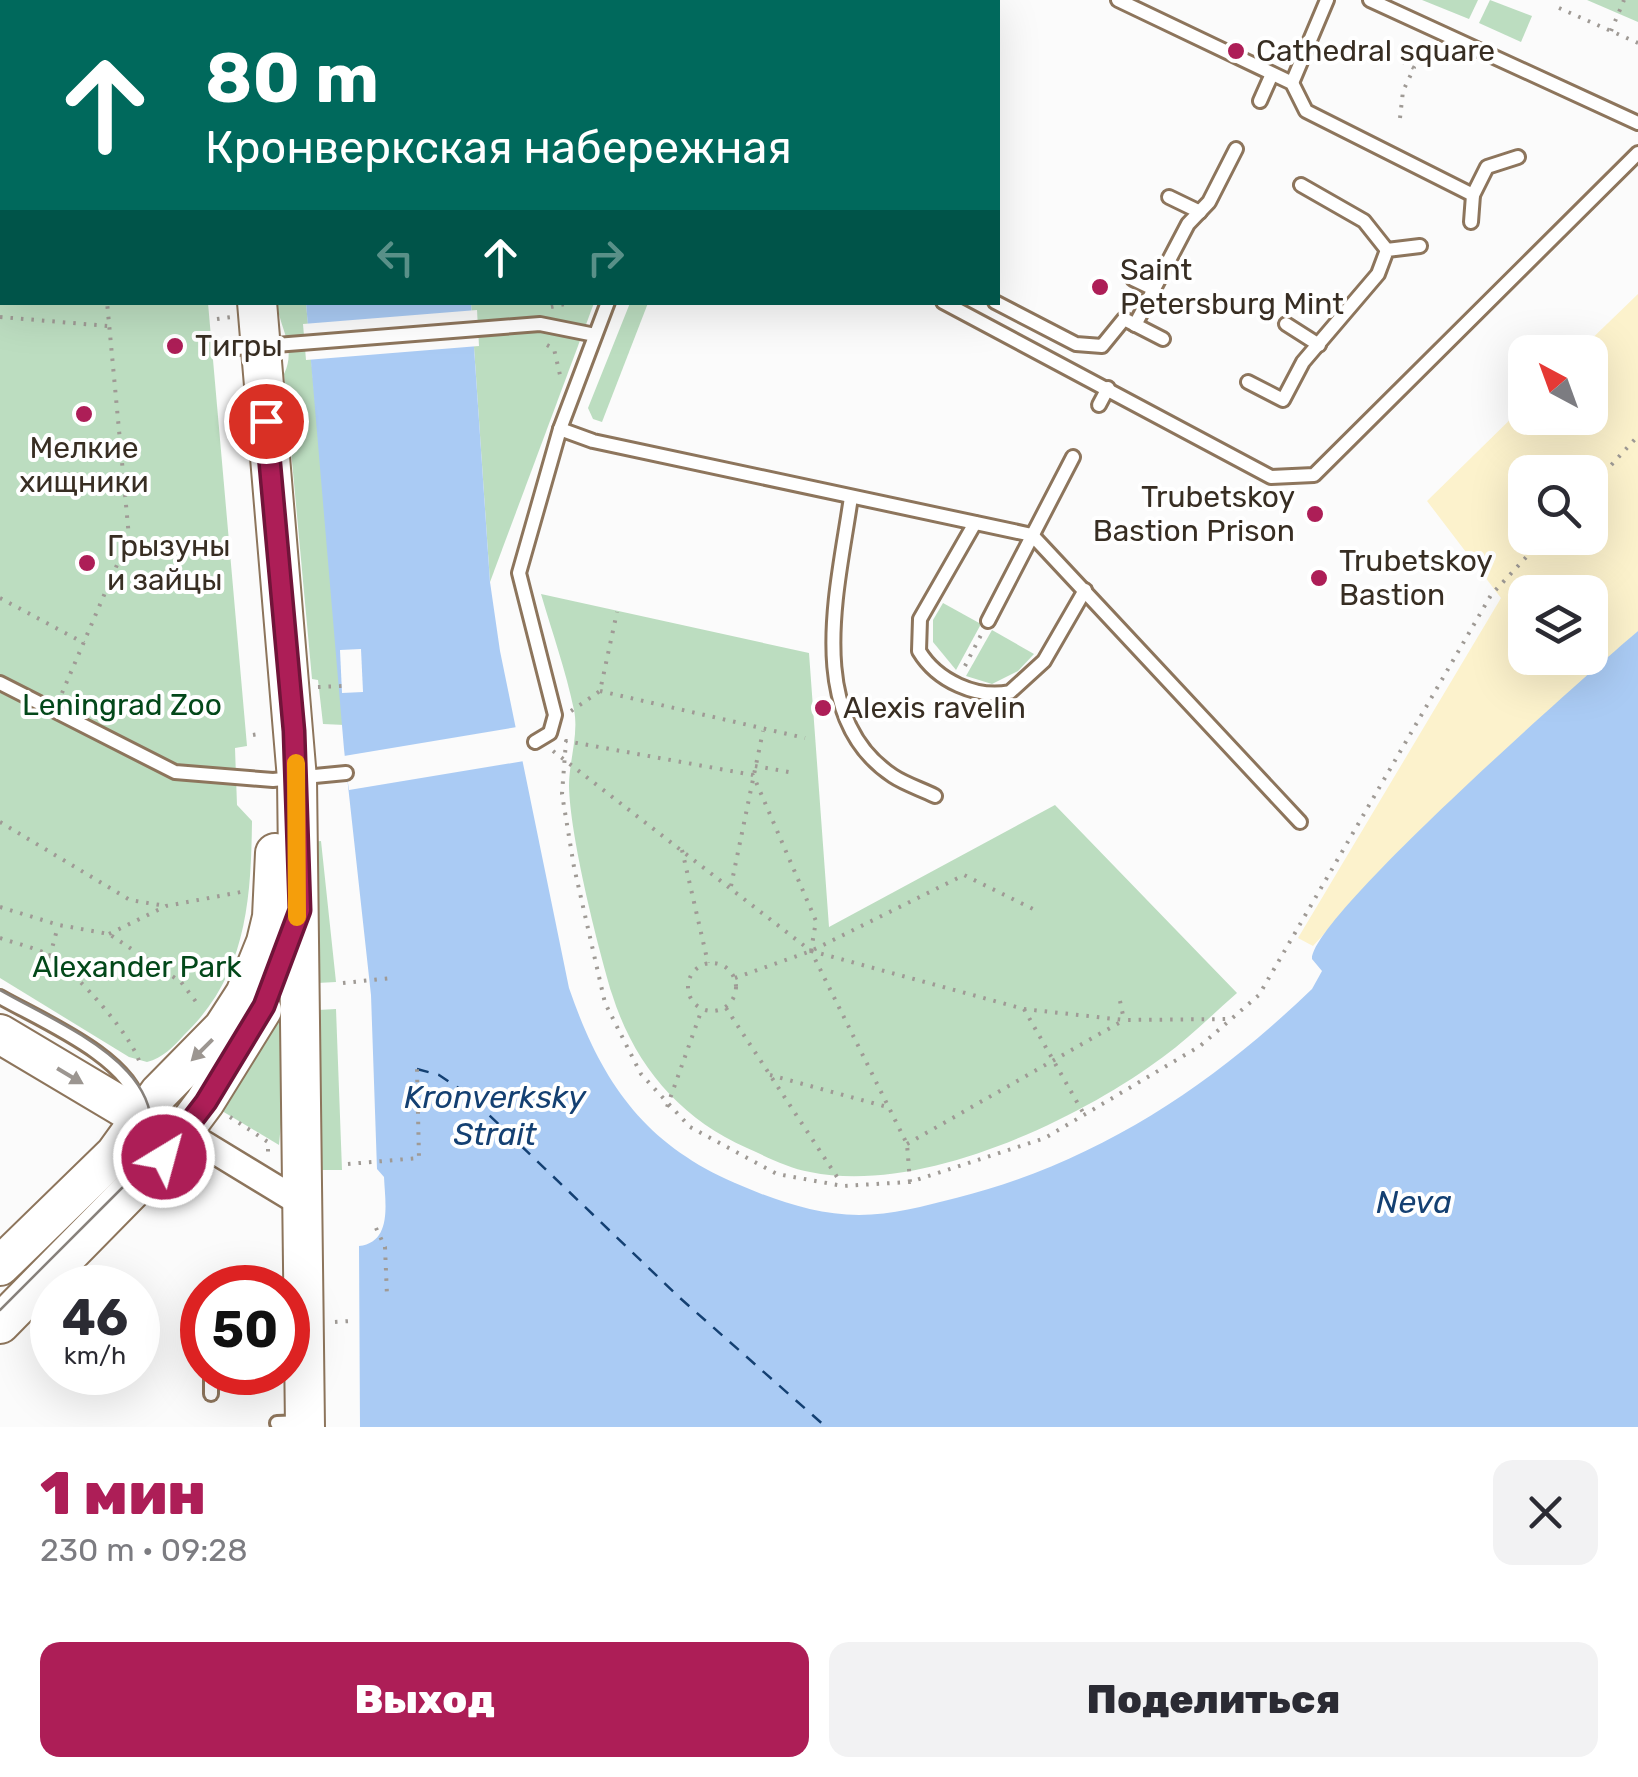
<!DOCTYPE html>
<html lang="ru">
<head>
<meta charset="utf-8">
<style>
	:root { --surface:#fff; --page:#f2f2f3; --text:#2b2b33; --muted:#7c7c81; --accent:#ad1e57 }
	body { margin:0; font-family:Rubik,sans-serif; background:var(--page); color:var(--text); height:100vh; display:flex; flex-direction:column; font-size:38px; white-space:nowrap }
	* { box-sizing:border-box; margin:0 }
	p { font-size:32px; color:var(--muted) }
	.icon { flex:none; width:55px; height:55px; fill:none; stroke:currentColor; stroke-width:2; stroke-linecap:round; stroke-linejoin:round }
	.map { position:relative; height:1427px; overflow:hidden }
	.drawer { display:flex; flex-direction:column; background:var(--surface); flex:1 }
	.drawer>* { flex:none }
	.hud { position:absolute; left:0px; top:0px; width:1000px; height:305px; box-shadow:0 10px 40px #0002; background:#00695c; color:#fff; overflow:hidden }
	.needle { width:65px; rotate:319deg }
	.tools { position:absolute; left:1508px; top:335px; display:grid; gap:20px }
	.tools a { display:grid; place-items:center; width:100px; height:100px; border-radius:20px; background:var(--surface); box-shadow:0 10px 40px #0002; font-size:50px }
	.speed { position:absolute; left:30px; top:1265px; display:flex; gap:20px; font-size:50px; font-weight:700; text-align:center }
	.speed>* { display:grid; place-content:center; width:130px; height:130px; border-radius:50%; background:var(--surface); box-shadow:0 10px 40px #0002; line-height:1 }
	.speed small { font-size:25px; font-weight:400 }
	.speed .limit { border:15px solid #d22; background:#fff; color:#111 }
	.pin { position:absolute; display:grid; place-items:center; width:85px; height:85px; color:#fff; margin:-42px; border:5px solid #fff; border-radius:50%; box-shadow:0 2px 10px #0007 }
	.me { position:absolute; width:110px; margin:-55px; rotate:37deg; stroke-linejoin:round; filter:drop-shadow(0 0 8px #0008) }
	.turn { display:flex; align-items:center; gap:35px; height:210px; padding:0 40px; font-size:45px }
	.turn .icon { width:130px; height:130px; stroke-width:2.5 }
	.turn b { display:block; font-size:70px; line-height:85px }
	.lanes { display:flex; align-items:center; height:95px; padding:0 40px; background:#0003; justify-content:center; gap:50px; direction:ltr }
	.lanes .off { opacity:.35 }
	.round { display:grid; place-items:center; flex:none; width:105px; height:105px; border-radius:20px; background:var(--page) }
	.summary { display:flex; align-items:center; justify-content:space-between; height:170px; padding:0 40px }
	h1 { font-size:60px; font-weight:800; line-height:75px; color:var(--accent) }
	.primary-button { display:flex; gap:20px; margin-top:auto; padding:20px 40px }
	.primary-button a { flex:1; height:115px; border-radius:20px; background:var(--accent); color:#fff; font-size:40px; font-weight:800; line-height:115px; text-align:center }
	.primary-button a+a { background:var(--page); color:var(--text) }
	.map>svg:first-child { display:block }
	.green { fill:#bcddc0 }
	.sand { fill:#fcf2cc; fill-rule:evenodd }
	.water { fill:#aacbf4 }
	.pier { fill:#fbfbfb }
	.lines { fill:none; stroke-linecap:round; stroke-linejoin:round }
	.ferry { stroke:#144072; stroke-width:2.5; stroke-dasharray:12 10; stroke-linecap:butt }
	.lane-casing { stroke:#8d755c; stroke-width:18 }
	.street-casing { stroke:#8d755c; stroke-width:30 }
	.secondary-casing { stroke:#8d755c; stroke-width:42 }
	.path { stroke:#9f9a95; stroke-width:4; stroke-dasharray:2.5 8; stroke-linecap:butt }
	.lane { stroke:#fff; stroke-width:12 }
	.street { stroke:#fff; stroke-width:25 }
	.secondary { stroke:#fff; stroke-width:38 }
	.tram { stroke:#88827c; stroke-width:2.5 }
	.oneway { fill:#9c9691 }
	.route-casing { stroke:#701439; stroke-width:25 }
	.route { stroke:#ad1e57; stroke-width:18 }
	.slow { stroke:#f59e0b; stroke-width:18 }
	.poi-dot { fill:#ad1e57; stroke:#fff; stroke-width:4 }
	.labels { text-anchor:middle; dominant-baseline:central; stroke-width:8; stroke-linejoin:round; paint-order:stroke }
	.poi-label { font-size:30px; fill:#382e23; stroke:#fff; text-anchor:start }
	.park-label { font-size:30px; fill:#03481a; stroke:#fff }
	.water-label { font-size:32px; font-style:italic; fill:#144072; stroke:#fff }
</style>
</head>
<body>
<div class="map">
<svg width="1638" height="1427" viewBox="0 0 1638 1427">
	<rect width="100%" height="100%" fill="#fbfbfb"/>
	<g class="green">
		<path d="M0,0H209L2,2V302L208,303L247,746L235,748L237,805L252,821C251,902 246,976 184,1035C173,1047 163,1058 147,1062L129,1057L0,978Z"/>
		<polygon points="462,0 715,0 461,2"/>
		<polygon points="1422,0 1478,0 1469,19"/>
		<polygon points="1490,0 1532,16 1521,42 1479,23"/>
		<polygon points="1587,0 1638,0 1638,22"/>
		<path d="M277,303H306L345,725L323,724L318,680L312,679L284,374C297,348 279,327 277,303Z"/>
		<polygon points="471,303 594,303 490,582"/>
		<polygon points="630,303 648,303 602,422 593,419 588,408"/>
		<path d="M541,594L809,653L829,927L1055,805L1237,993C1213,1014 1189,1038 1163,1057C1077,1121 920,1195 810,1172C788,1168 767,1157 747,1148C679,1118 634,1064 612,994C597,944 570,836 569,786C569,761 579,734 574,710C566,671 552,632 541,594Z"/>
		<polygon points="943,603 981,624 956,670 933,642 933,620"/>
		<polygon points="992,630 1034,654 1018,671 992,684 966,676"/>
		<polygon points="321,841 336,982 317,983 318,1010 336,1009 342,1170 318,1170 310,842"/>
		<polygon points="288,995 293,996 279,1145 217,1108"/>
	</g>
	<path class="sand" d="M1638,294V631L1405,846L1313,946L1298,938L1501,598L1427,501L1525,405V418H1590V352H1578ZM1525,472H1590V538H1525ZM1525,592H1590V658H1525Z"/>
	<g class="water">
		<polygon points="311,0 462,0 311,2"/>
		<path d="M306,303H471L490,582L500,651L569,988C601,1081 643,1143 735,1183C774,1200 816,1215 859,1215C892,1215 924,1206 956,1198C1095,1163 1209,1088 1312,989L1322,971L1312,959C1311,917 1591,671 1638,631V1427H360L359,1246C393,1242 385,1202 384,1177L377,1169L371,995L344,749Z"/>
	</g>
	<g class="pier">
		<polygon points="477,310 479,346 306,360 303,324"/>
		<polygon points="361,649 363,692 342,693 340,650"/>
		<polygon points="523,726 530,760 349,790 344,756"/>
	</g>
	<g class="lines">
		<polyline class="ferry" points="417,1069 439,1075 466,1093 680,1298 826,1427"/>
		<defs>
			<g id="lane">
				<polyline points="1118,0 1292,83 1306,111 1473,195"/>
				<polyline points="1370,0 1638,123"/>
				<polyline points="729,2 730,0"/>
				<polyline points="965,2 965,0"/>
				<polyline points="1292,83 1327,0"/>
				<polyline points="1260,101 1272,74"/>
				<polyline points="1301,185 1364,221 1387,250"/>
				<polyline points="1169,197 1200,212"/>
				<polyline points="1471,222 1473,195 1487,167 1518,157"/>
				<polyline points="1133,279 1154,289"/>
				<polyline points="943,302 1271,477 1314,475 1638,153"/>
				<polyline points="995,302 1076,344 1102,346 1124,319 1163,339"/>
				<polyline points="1286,324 1319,345"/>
				<polyline points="1135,325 1188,224 1209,202 1236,149"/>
				<polyline points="237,348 540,324 595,335"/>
				<polyline points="1248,382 1283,400 1303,362 1378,274 1387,250 1420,246"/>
				<polyline points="1099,405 1108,388"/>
				<polyline points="560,429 593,441 1032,535 1300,822"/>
				<path d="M851,497C839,584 802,716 893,776C905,784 921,789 935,796"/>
				<path d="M975,523L920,619L919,651C937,681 977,699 1010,692L1044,661L1085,590"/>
				<polyline points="988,621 1073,457"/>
				<polyline points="0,683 175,772 273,780 346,773"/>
				<polyline points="535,742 550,733 555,715 519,573 560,429 608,302"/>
				<path d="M0,997C40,1020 131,1058 139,1106"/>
				<polyline points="211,1375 211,1394"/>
				<polyline points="277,1423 303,1422"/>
			</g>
			<polyline id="street" points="184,1132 299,1202"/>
			<g id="secondary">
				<polyline points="256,2 256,0"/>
				<polyline points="257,302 297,779 305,1427"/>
				<polyline points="0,1034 136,1115 162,1125"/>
				<polyline points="0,1266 115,1154 159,1093 223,1028 245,994 266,942 272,917 275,853"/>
				<polyline points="0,1324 164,1157 205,1102 262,1010"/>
			</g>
		</defs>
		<use href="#lane" class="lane-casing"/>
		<use href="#street" class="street-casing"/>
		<use href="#secondary" class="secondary-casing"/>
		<g class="path">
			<polyline points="122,0 123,2"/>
			<polyline points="593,0 593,2"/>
			<polyline points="476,2 476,0"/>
			<polyline points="511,2 511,0"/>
			<polyline points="1559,8 1638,43"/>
			<polyline points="1611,31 1624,0"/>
			<polyline points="0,50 2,51"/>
			<polyline points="1400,118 1403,91 1414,68 1401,61"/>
			<polyline points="0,175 2,171"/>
			<polyline points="551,307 575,302"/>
			<polyline points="0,317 108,326"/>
			<polyline points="217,319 231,317"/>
			<polyline points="547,345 554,349 560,375"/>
			<polyline points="1590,488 1638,436"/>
			<polyline points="0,598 84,643"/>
			<polyline points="965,666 981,635"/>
			<polyline points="318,687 342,686"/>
			<polyline points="600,691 805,738"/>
			<polyline points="62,693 129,537 107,302"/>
			<polyline points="571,711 600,691 617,612"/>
			<polyline points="253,735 259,734"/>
			<polyline points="553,751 811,951 907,1144 910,1182"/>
			<polyline points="755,766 789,772"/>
			<polyline points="0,822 130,900 166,906"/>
			<polyline points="682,850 708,963"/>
			<polyline points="731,886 763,731"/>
			<polyline points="0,907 59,925 109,934 181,982 200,1007"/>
			<polyline points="109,934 166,906 241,892"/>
			<path d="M0,938C17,944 38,948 52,957C77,974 137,1040 141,1068"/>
			<polyline points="811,951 816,921 753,775 566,741 562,794 574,867 605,1003 641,1074 690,1127 777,1174 843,1186 910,1182 1045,1138 1200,1046 1259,995 1491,595 1544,538"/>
			<polyline points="811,951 1024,1009 1124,1020 1228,1019"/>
			<polyline points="50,956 58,926"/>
			<circle cx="712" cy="987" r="24"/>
			<polyline points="735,978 811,951 964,875 1033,909"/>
			<polyline points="343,983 391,978"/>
			<polyline points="1120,1001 1124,1020"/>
			<polyline points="726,1008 841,1183"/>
			<polyline points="1024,1009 1085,1116"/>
			<polyline points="770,1075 891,1108"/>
			<polyline points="667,1107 702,1009"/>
			<polyline points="230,1117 268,1142 268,1156"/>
			<polyline points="907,1144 1124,1020"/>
			<polyline points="348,1164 419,1158 417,1069"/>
			<polyline points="376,1228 385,1247 387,1296"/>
			<polyline points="335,1322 350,1321"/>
		</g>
		<use href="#lane" class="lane"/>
		<use href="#street" class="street"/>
		<use href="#secondary" class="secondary"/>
		<path class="tram" d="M0,990C66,1028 196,1077 136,1174L0,1310"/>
	</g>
	<defs><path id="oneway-solid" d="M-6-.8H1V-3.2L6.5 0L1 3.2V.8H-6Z" transform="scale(2.5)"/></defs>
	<g class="oneway">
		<use href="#oneway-solid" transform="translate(202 1050) rotate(135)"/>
		<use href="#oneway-solid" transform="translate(70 1076) rotate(31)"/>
	</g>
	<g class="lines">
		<defs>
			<polyline id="route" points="164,1157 206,1102 264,1006 300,910 294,731 266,421"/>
		</defs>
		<use href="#route" class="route-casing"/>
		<use href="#route" class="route"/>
		<polyline class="slow" points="296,763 297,917"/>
	</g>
	<g class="poi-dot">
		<circle cx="1236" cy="51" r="10"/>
		<circle cx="1100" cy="287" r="10"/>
		<circle cx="175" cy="346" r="10"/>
		<circle cx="84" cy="414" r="10"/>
		<circle cx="1315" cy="514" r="10"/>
		<circle cx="87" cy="563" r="10"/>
		<circle cx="1319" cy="578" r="10"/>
		<circle cx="823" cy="708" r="10"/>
	</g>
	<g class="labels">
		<g class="poi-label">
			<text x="1256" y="51">Cathedral square</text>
			<text x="1120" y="270">Saint<tspan x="1120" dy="34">Petersburg Mint</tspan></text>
			<text x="195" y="346">Тигры</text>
			<text x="84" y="448" text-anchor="middle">Мелкие<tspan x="84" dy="34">хищники</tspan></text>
			<text x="1295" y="497" text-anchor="end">Trubetskoy<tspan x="1295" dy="34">Bastion Prison</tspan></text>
			<text x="107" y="546">Грызуны<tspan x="107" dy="34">и зайцы</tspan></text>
			<text x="1339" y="561">Trubetskoy<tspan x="1339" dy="34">Bastion</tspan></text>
			<text x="843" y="708">Alexis ravelin</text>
		</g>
		<g class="park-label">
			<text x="122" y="705">Leningrad Zoo</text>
			<text x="137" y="967">Alexander Park</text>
		</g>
		<g class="water-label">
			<text x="495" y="1097">Kronverksky<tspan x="495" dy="37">Strait</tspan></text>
			<text x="1414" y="1202">Neva</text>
		</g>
	</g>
</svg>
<div class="tools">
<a><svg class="needle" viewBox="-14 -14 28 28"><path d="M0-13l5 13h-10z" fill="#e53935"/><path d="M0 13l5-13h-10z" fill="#7c7c81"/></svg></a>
<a><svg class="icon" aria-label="search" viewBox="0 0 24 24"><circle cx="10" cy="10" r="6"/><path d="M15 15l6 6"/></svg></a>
<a><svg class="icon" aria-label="layers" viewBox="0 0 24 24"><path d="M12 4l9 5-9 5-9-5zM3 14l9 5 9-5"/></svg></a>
</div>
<div class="speed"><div>46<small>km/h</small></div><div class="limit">50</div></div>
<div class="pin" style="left:266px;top:421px;background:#d93025"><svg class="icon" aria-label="arrive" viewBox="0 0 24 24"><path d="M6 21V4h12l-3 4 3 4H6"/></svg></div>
<svg class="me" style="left:164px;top:1157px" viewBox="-20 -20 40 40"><circle r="17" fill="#ad1e57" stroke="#fff" stroke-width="3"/><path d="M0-11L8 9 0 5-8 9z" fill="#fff"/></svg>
<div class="hud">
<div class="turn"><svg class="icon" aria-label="ahead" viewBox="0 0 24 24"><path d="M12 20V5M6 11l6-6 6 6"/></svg><div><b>80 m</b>Кронверкская набережная</div></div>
<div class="lanes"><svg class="icon off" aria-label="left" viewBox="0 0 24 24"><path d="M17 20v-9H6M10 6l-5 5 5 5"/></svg><svg class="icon" aria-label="ahead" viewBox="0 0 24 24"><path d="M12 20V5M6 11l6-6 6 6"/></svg><svg class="icon off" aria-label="right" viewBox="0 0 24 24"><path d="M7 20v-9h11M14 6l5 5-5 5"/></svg></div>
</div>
</div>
<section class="drawer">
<div class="summary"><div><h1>1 мин</h1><p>230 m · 09:28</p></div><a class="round"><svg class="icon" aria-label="close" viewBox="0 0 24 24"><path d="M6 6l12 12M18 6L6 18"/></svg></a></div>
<div class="primary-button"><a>Выход</a><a>Поделиться</a></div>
</section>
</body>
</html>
